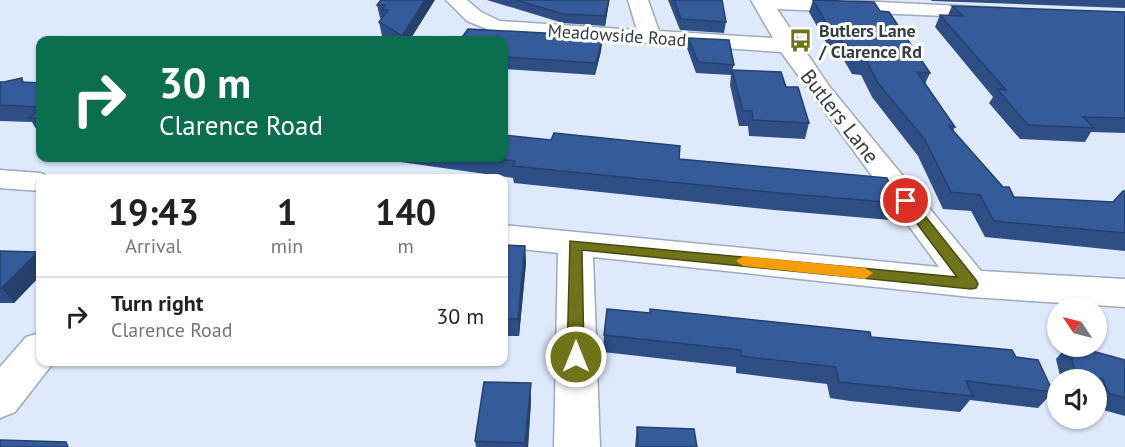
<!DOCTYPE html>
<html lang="en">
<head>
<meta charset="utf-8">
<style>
	:root { --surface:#fff; --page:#f6f6f6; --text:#222; --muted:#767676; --line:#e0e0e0 }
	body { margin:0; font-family:"PT Sans",sans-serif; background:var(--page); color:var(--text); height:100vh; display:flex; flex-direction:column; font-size:22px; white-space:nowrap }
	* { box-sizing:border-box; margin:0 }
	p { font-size:20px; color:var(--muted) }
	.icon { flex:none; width:33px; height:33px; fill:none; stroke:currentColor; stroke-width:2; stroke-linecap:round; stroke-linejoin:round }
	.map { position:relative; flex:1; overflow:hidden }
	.drawer { position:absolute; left:36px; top:174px; width:472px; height:192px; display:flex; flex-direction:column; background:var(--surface); border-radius:12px; box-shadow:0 2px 4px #0004 }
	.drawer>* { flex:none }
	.hud { position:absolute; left:36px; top:36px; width:472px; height:126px; border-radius:12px; box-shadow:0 2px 4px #0004; background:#0b6e4f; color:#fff; overflow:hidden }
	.needle { width:39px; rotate:305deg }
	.fabs { position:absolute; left:1047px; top:297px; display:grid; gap:12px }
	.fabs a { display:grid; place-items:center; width:60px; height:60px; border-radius:50%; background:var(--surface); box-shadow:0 2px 4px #0004; font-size:30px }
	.pin { position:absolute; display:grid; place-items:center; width:51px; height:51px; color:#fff; margin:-26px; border:3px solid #fff; border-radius:50%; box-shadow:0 2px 6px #0007 }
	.me { position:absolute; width:66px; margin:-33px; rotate:0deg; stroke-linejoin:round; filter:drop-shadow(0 0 4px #0008) }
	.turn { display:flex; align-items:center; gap:21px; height:126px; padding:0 24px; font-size:27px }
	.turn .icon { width:78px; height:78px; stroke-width:2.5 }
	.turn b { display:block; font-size:42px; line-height:51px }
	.eta { display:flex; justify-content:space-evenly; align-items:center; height:102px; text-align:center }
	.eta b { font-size:36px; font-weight:700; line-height:42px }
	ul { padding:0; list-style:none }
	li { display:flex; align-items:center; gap:18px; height:78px; padding:0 24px; border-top:2px solid var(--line) }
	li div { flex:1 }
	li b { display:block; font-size:22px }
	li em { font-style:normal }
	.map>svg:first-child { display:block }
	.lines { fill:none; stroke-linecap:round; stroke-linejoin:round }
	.minor-casing { stroke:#9da9be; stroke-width:3 }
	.minor { fill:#fff; fill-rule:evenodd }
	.wall { fill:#2e4e85 }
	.shaded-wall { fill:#26406c }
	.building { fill:#365b9b; stroke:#26406c; stroke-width:1.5 }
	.route { fill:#6f7319; stroke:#484b10; stroke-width:1.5 }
	.slow { fill:#f59e0b }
	.labels { text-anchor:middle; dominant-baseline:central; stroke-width:6; stroke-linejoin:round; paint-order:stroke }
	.far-poi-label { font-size:18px; font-weight:bold; fill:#363c44; stroke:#fff; text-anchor:start }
	.far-street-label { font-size:18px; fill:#363c44; stroke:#fff }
	.street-label { font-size:21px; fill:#363c44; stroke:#fff }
</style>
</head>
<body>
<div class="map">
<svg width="1125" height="447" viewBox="0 0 1125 447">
	<rect width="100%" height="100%" fill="#dee9fb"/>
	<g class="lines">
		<defs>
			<g id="minor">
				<polygon points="446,0 467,0 481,12 500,21 637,30 628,0 648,0 659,31 773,38 751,0 838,0 1001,8 1004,12 1001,16 994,18 777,9 829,86 981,271 1125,279 1125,307 971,297 593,257 600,447 554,447 558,253 504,247 504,225 939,267 781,52 497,33 467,21"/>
				<polygon points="0,170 40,173 53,178 40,178 40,191 0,188"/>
				<polygon points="40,333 40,362 54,362 15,412 0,418 0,367 26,337"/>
			</g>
		</defs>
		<use href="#minor" class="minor-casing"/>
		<use href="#minor" class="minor"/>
	</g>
	<g class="wall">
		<polygon points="381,0 410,40 390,40 382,36 379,22 382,19 380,18 377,5"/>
		<polygon points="487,0 609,0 605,26 563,23"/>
		<polygon points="668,0 722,0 726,22 724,33 680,30"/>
		<polygon points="813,0 880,11 930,73 925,84 955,127 953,131 1003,187 1014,197 1113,202 1125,191 1125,251 985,237 971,211 943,209 918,156 872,97 861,75 852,74 842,57 839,57 833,46 828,46 809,12"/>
		<polygon points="931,0 1125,0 1125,8 932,1"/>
		<polygon points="952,6 1125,12 1125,133 1091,132 1085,142 1020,139 989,103 993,97 935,27 940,15 948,15"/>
		<polygon points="688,38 734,65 732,70 786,87 809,123 805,139 749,136 748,126 739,126 730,85 731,75 696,73 687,48"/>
		<polygon points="504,40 602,40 601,51 595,75 504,69"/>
		<polygon points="22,78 24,82 40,83 40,134 39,134 32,122 0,121 0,82 4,82"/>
		<polygon points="372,158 679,159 898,203 890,220 774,210 514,183 513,178"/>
		<polygon points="504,245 525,246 526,263 519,336 504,336"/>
		<polygon points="0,251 38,252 40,255 40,276 14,303 0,303"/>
		<polygon points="604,335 871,337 1016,357 1053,392 1038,408 970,400 960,412 850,401 830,398 827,384 736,373 736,367 603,352"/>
		<polygon points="1067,346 1074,346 1125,360 1125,416 1096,408 1096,380 1061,380 1056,359"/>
		<polygon points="531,401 528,447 476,447 475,441"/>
		<polygon points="637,427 697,447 635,447"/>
	</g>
	<g class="shaded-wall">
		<polygon points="425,0 435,0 410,40 403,40 402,36"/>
		<polygon points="609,0 609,3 605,26 605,16"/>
		<polygon points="602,40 601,51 595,75 596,63"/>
		<polygon points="525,246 526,263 519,336 518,319"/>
		<polygon points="38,252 40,255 40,276 14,303 2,288"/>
		<polygon points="531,383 531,401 528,447 526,447"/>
	</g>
	<g class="building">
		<polygon points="381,0 425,0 402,36 379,22 388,10 382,10 385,5 377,5"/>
		<polygon points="516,0 609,0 605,16 563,14"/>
		<polygon points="674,0 722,0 726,22 681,19"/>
		<polygon points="813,0 874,2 880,11 889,12 930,73 917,72 955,127 949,126 1003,187 1009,187 1014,197 1113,202 1123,191 1125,191 1125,233 994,221 980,195 951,192 925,140 878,83 866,60 856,60 846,43 843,43 837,33 832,33"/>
		<polygon points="952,6 1125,12 1125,118 1083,117 1094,128 1028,125 997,89 1006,90 940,15 963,16"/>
		<polygon points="468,29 600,36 602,40 596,63 504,57 504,40 460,40"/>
		<polygon points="688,38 729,40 734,65 698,62"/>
		<polygon points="732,70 781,72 786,87 798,87 809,123 753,120 752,111 743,111"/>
		<polygon points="22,78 22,82 40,83 40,107 0,105 0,82 4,82"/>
		<polygon points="40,110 40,119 29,118"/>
		<polygon points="554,133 680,146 679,159 887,178 898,203 779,193 513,166 515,161 486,158 504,158 504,135 551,140"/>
		<polygon points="504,245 525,246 518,319 504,319"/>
		<polygon points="0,251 38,252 2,288 0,288"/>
		<polygon points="607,309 650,313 650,309 870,332 871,337 1012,350 1016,357 1038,360 1053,392 966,381 973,396 839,382 836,367 741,356 741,350 604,335"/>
		<polygon points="1069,346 1074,346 1125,360 1125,398 1108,393 1103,379 1075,371"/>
		<polygon points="484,382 531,383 525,443 475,441"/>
		<polygon points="637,427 694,429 697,447 638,447"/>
		<polygon points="0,440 66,442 68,447 0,447"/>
	</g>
	<polygon class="route" points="906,196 911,198 976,280 978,284 976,288 971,289 582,250 584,357 582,362 570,362 567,357 570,241 957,277 900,201"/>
	<polygon class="slow" points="743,256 865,268 873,273 865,279 743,266 736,261"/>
	<defs>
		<symbol id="bus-bare" viewBox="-9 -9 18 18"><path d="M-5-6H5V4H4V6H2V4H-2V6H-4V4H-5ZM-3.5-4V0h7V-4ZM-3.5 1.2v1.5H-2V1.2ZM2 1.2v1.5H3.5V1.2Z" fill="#6f7319" stroke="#fff" stroke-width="2.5" paint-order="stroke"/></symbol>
	</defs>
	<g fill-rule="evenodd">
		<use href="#bus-bare" x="784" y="24" width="33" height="33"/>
	</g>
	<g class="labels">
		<g class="far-poi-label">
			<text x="819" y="30">Butlers Lane<tspan x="819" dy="21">/ Clarence Rd</tspan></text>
		</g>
		<g class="far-street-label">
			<text transform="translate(617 35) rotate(4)">Meadowside Road</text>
		</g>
		<g class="street-label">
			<text transform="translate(840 116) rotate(52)">Butlers Lane</text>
		</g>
	</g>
</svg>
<div class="fabs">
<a><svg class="needle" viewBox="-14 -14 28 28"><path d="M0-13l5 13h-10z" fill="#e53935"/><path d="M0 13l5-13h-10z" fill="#767676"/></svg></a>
<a><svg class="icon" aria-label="sound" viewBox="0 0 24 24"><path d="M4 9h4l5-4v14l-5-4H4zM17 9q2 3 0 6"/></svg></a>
</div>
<div class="pin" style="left:906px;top:201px;background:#d93025"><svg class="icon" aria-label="arrive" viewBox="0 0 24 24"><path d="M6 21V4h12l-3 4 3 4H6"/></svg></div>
<svg class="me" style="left:576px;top:357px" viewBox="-20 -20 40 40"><circle r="17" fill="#6f7319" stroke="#fff" stroke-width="3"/><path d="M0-11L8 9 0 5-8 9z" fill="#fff"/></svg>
<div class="hud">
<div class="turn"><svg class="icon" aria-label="right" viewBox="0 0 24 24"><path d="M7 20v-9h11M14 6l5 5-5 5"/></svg><div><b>30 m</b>Clarence Road</div></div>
</div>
<section class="drawer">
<div class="eta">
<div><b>19:43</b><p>Arrival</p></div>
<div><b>1</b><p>min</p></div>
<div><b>140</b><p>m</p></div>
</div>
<ul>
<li><svg class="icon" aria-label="right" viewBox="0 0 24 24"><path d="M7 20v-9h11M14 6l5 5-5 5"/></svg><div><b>Turn right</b><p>Clarence Road</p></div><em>30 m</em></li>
</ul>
</section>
</div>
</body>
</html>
